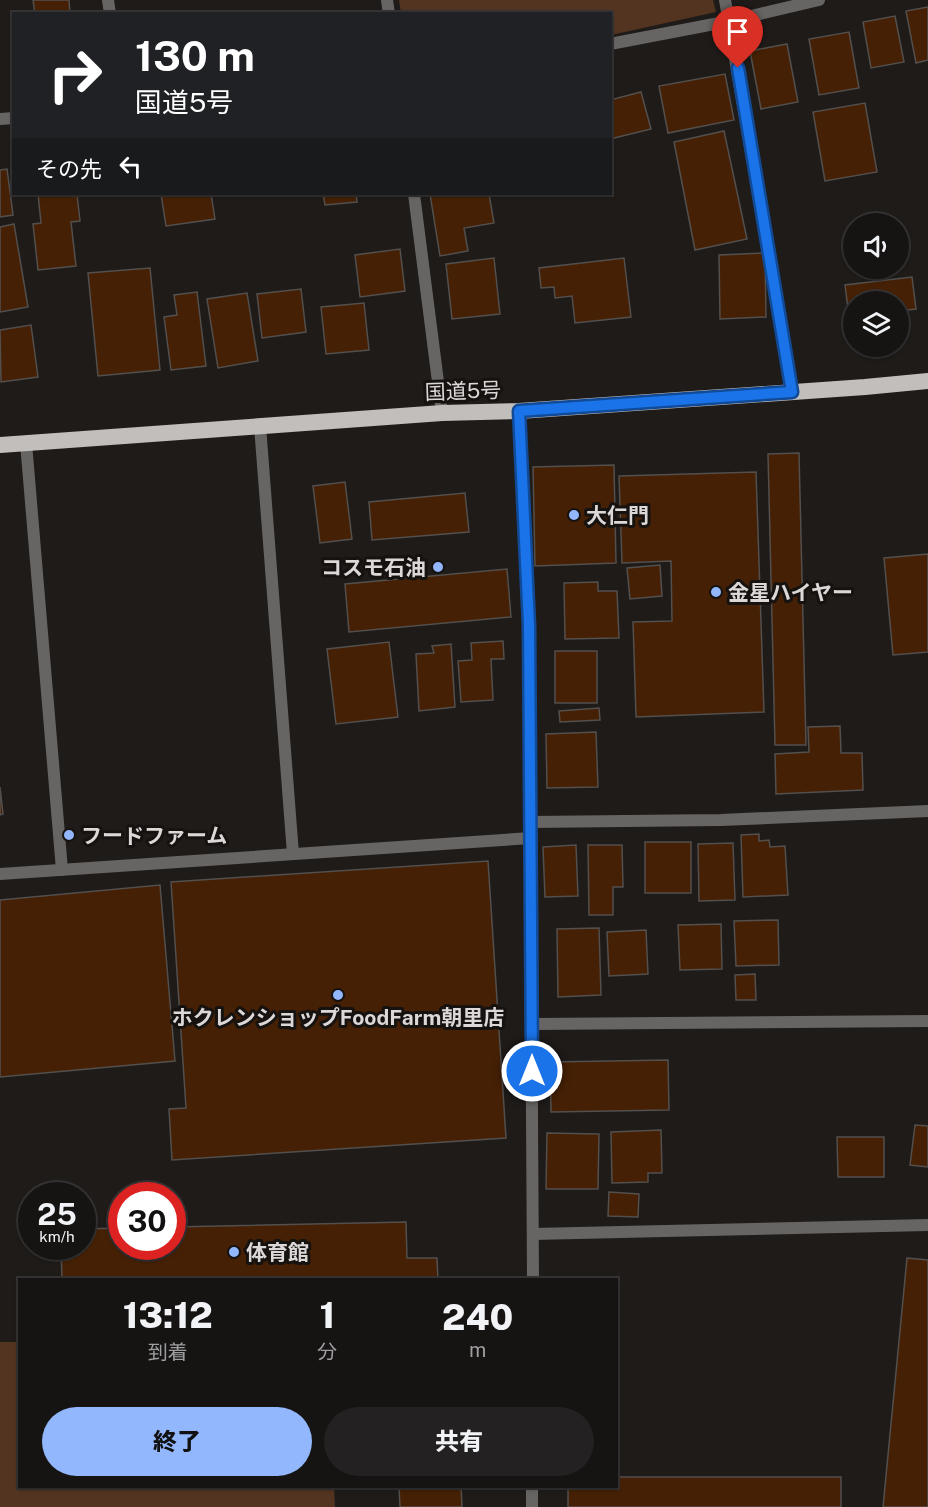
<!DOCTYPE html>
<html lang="ja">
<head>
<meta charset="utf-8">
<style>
	:root { --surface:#161413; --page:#232121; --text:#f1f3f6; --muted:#9e9ea0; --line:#353333; --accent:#93b7fd }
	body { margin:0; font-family:"Public Sans","Noto Sans JP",sans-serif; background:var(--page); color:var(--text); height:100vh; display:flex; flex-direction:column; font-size:22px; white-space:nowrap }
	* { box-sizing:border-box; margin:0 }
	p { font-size:20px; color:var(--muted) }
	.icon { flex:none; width:33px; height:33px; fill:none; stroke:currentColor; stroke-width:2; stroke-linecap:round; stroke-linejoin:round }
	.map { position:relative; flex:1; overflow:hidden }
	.side { position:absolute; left:18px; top:1278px; width:600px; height:210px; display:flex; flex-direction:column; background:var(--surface); border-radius:0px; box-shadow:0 2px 4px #0004,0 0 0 2px var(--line) }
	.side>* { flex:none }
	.guide { position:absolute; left:12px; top:12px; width:600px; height:183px; border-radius:0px; box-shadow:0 2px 4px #0004,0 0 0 2px var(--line); background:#202124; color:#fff; overflow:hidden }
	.controls { position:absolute; left:843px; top:213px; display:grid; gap:12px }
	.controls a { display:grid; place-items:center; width:66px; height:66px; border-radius:50%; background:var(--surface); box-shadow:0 2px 4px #0004,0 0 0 2px var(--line); font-size:30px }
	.speed { position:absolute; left:18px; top:1182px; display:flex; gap:12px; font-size:30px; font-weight:700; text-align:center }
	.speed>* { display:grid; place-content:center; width:78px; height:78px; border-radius:50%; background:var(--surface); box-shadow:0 2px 4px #0004,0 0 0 2px var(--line); line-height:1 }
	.speed small { font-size:15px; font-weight:400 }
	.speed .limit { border:9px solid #d22; background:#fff; color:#111 }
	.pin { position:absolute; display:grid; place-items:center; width:51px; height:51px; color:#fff; margin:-62px -26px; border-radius:50% 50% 50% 0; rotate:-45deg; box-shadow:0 0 6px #0007 }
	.pin .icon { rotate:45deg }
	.me { position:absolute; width:66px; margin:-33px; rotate:0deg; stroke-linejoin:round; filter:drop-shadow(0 0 4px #0008) }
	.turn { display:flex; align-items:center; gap:21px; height:126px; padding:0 24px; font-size:27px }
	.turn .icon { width:78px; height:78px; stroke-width:2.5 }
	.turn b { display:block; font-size:42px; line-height:51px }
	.then { display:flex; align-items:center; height:57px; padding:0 24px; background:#0003; gap:12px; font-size:22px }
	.eta { display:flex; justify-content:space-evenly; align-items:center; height:102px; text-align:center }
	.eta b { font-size:36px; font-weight:800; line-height:42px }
	.button { display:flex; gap:12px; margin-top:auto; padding:12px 24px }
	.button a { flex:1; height:69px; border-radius:36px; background:var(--accent); color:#111; font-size:24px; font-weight:800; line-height:69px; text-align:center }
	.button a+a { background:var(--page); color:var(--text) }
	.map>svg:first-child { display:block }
	.green { fill:#523421 }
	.building { fill:#452005; stroke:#534f4d; stroke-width:1.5 }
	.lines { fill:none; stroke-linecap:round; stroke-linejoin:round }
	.service { stroke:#666564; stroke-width:12 }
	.minor { stroke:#666564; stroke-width:12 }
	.trunk { stroke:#c2bebc; stroke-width:16 }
	.route-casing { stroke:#114b97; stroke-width:15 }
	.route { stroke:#1a73e8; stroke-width:10 }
	.poi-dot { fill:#93b7fd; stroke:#151210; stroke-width:2 }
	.labels { text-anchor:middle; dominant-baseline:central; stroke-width:6; stroke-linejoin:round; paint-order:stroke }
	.street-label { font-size:21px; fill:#dbd8d7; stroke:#151210 }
	.poi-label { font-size:21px; font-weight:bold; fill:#dbd8d7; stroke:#151210; text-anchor:start }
</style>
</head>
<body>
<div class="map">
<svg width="928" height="1507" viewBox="0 0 928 1507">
	<rect width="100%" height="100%" fill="#1e1b19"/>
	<g class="green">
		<polygon points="399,0 713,0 716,12 611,35 610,14 401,13"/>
		<polygon points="0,1342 19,1342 20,1486 334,1487 335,1507 0,1507"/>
	</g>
	<g class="building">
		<polygon points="33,0 69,0 70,14 35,14"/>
		<polygon points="928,7 928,60 916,63 906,11"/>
		<polygon points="895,16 904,62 871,68 863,22"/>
		<polygon points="849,32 859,88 819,95 809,39"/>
		<polygon points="787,44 798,102 761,109 750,51"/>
		<polygon points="725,74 734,120 668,133 659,86"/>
		<polygon points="641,92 651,129 610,139 610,100"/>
		<polygon points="865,103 877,172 825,181 813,112"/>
		<polygon points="724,131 747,239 695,250 674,142"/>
		<polygon points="7,169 13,215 0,217 0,170"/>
		<polygon points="38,194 77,194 80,221 71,222 76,266 38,270 33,224 41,223"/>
		<polygon points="161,194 211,194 215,219 166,226"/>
		<polygon points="323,194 356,194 357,202 325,205"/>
		<polygon points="430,194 489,194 494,223 464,228 468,251 440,256"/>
		<polygon points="14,224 28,307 0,312 0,227"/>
		<polygon points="400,249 405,291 360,297 355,255"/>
		<polygon points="765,253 766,317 720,319 719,255"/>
		<polygon points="494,258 500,314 452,319 446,264"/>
		<polygon points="624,258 631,317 575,323 572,296 555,298 554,287 541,288 539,268"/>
		<polygon points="150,268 160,370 98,376 88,273"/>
		<polygon points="912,277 916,309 898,311 898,302 854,302 854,317 849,317 845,285"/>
		<polygon points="301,289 306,332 262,338 257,294"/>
		<polygon points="197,292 206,366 171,370 164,317 177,315 174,295"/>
		<polygon points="247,293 258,361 218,368 207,299"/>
		<polygon points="364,303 369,350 326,354 321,307"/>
		<polygon points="31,325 38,377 1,382 0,330"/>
		<polygon points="799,453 806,745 775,745 768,454"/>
		<polygon points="614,465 616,563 535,566 533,467"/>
		<polygon points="756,472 764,712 636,717 633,622 672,621 671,561 622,563 619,476"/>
		<polygon points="345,482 352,539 320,543 313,486"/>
		<polygon points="465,493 469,532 372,540 369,502"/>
		<polygon points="928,554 928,652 893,655 884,558"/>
		<polygon points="660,565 662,596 630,599 627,568"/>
		<polygon points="507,569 511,617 349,632 345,584"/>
		<polygon points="598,582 598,591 617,591 619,638 565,639 564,583"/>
		<polygon points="503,641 504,659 491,659 493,700 461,702 458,661 472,660 471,643"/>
		<polygon points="389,642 398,717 336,724 327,649"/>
		<polygon points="451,644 455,707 419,711 416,654 434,653 432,646"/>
		<rect x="555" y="651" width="42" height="52"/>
		<polygon points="599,708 600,720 560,722 559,711"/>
		<polygon points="840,726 841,753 862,753 863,790 776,794 775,754 809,752 808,727"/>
		<polygon points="596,732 598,787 547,788 546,734"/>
		<polygon points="0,787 3,814 0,815"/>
		<polygon points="759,834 759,841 769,840 770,847 785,846 788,895 743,897 741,835"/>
		<rect x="645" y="842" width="46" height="51"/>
		<polygon points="733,843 735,900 699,901 698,844"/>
		<polygon points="576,845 578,896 545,897 543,847"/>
		<polygon points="588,845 622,845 623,887 613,887 613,915 589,915"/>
		<polygon points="488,861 506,1138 172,1160 169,1109 186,1108 171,882"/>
		<polygon points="160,885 175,1061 0,1077 0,900"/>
		<polygon points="778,920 779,965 736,966 734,921"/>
		<polygon points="721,924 722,969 680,970 678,925"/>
		<polygon points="599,928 601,995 558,997 557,929"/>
		<polygon points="646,930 648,974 609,976 607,932"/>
		<polygon points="755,974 756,1000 736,1000 735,975"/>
		<polygon points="668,1060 669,1110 551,1112 550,1062"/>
		<polygon points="915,1125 928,1126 928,1167 910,1165"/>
		<polygon points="661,1130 662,1173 648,1173 648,1182 612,1183 611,1132"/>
		<polygon points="547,1133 599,1134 598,1189 546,1189"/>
		<polygon points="837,1137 884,1137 884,1177 838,1177"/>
		<polygon points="609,1192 639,1194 638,1217 608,1216"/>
		<polygon points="406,1222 407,1258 437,1258 438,1280 62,1280 61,1246 82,1246 82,1229 122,1228 122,1246 172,1246 172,1227"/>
		<polygon points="907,1258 928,1260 928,1507 883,1507"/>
		<polygon points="616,1477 841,1477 841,1507 568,1507 568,1486 616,1486"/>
		<polygon points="399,1486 461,1486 462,1507 400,1507"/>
	</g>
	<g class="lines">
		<g class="service">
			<polyline points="260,426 293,854"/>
			<polyline points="26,443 62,870"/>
			<polyline points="0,874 531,838"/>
		</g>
		<g class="minor">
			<polyline points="108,0 110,14"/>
			<polyline points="387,0 389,14"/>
			<polyline points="725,0 792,392"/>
			<polyline points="610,44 730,21 819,0"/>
			<polyline points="0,119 14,118"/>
			<polyline points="414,194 442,413"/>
			<polyline points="519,411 529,625 533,1280"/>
			<polyline points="530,822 721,820 928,811"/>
			<polyline points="532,1024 928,1021"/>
			<polyline points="533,1234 928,1225"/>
			<polyline points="532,1507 532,1486"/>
		</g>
		<polyline class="trunk" points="0,445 442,413 519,411 865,387 928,381"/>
	</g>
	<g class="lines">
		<defs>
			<polyline id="route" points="532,1071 529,625 519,411 792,392 738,68"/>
		</defs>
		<use href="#route" class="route-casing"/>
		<use href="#route" class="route"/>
	</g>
	<g class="poi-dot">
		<circle cx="574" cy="515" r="6"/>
		<circle cx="438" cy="567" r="6"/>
		<circle cx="716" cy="592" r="6"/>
		<circle cx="69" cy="835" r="6"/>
		<circle cx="338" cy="995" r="6"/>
		<circle cx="234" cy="1252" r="6"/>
	</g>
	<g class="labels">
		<g class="street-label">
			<text transform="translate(463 391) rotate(-2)">国道5号</text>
		</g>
		<g class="poi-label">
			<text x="586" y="515">大仁門</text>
			<text x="426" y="567" text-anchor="end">コスモ石油</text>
			<text x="728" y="592">金星ハイヤー</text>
			<text x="81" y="835">フードファーム</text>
			<text x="338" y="1017" text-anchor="middle">ホクレンショップFoodFarm朝里店</text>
			<text x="246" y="1252">体育館</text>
		</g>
	</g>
</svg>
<div class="controls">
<a><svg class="icon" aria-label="sound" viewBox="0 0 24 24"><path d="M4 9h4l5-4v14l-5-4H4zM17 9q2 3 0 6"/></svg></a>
<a><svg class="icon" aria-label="layers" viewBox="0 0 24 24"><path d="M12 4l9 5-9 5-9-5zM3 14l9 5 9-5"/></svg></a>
</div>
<div class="speed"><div>25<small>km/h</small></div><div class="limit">30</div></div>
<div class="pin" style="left:738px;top:68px;background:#d93025"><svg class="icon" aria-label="arrive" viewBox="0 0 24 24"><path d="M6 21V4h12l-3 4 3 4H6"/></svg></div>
<svg class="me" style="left:532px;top:1071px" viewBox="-20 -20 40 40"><circle r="17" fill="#1a73e8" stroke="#fff" stroke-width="3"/><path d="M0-11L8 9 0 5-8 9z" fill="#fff"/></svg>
<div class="guide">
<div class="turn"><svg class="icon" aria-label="right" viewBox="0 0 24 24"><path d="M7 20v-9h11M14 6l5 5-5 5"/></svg><div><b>130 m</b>国道5号</div></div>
<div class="then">その先<svg class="icon" aria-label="left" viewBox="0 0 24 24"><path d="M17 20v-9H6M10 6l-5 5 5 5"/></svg></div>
</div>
<section class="side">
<div class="eta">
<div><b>13:12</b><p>到着</p></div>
<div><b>1</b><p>分</p></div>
<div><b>240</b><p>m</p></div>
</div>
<div class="button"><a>終了</a><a>共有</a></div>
</section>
</div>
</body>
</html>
